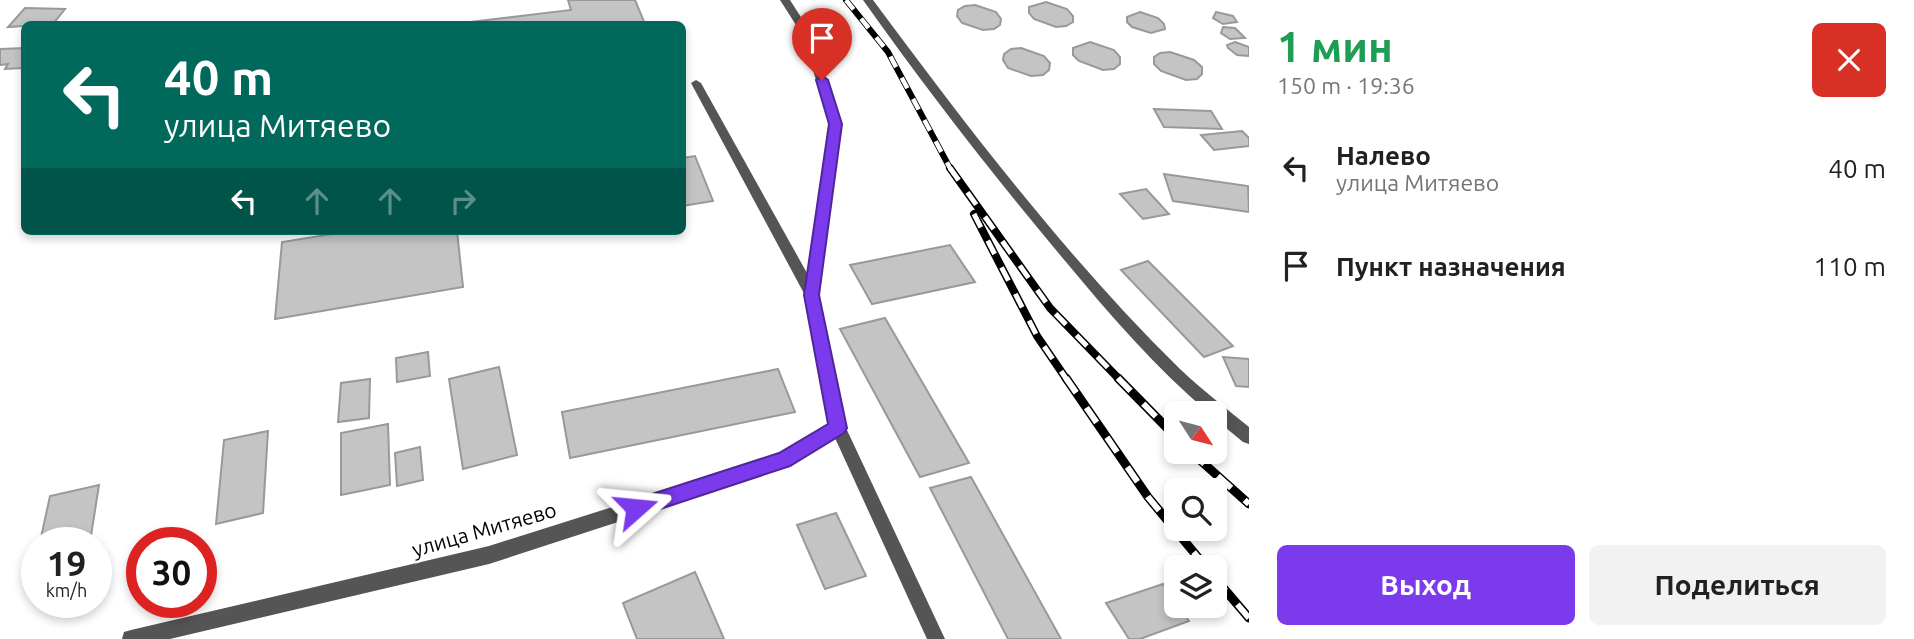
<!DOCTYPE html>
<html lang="ru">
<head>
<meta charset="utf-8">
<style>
	:root { --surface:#fff; --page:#f2f2f2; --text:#202124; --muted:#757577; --accent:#7c3aed }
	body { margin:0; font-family:Ubuntu,sans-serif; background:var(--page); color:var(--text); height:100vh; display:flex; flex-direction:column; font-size:26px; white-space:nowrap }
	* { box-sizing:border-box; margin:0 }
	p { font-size:23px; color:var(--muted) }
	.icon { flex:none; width:38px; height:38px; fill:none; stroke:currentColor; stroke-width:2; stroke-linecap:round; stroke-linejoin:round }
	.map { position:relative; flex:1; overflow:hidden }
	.drawer { display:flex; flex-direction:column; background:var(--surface); width:665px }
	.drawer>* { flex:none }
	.top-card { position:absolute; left:21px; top:21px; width:665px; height:214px; border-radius:10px; box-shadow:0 4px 10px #0003; background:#00695c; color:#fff; overflow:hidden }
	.needle { width:46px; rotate:126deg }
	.tools { position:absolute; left:1164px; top:401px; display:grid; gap:14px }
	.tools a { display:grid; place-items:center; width:63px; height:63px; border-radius:10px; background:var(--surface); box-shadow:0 4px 10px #0003; font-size:35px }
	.speed { position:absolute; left:21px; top:527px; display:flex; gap:14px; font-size:35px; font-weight:700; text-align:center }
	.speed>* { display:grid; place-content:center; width:91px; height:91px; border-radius:50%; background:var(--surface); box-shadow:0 4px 10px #0003; line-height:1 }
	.speed small { font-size:18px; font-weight:400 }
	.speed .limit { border:10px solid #d22; background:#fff; color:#111 }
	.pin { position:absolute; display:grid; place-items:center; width:60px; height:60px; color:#fff; margin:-72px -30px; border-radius:50% 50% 50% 0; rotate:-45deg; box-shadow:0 0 7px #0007 }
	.pin .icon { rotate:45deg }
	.me { position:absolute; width:77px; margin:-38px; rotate:72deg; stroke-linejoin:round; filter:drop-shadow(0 0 5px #0008) }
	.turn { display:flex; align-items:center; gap:24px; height:147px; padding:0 28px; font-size:32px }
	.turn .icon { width:91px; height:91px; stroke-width:2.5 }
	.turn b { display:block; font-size:49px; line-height:60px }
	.lanes { display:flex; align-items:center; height:66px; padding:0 28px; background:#0003; justify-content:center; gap:35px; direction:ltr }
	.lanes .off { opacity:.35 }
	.round { display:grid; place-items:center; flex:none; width:74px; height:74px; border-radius:10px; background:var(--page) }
	.head { display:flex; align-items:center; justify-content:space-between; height:119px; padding:0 28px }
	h1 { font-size:42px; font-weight:700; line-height:52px; color:#1e9e55 }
	.action { display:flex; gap:14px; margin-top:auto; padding:14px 28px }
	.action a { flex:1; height:80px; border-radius:10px; background:var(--accent); color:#fff; font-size:28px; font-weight:700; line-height:80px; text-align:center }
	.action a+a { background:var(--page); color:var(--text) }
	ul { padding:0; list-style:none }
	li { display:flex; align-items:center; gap:21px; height:98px; padding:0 28px }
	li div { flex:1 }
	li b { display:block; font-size:26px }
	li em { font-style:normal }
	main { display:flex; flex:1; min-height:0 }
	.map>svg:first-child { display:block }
	.building { fill:#c4c4c4; stroke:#999; stroke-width:2 }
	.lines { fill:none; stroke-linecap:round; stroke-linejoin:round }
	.lane { fill:#555; fill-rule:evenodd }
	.street { fill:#555; fill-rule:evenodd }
	.rail-far2-casing { stroke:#000; stroke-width:6 }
	.rail-far1-casing { stroke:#000; stroke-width:8 }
	.rail-casing { stroke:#000; stroke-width:9 }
	.rail-far2 { stroke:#fff; stroke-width:4.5; stroke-dasharray:12; stroke-linecap:butt }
	.rail-far1 { stroke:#fff; stroke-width:5; stroke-dasharray:15; stroke-linecap:butt }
	.rail { stroke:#fff; stroke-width:6; stroke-dasharray:18; stroke-linecap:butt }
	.route { fill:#7c3aed; stroke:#51269a; stroke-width:2 }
	.labels { text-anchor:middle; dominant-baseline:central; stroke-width:5; stroke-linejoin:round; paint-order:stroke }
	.near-street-label { font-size:21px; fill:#000; stroke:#fff }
</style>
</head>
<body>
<main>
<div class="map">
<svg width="1249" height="639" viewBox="0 0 1249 639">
	<rect width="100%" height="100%" fill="#fff"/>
	<g class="building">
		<polygon points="568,0 635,0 645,24 454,24 571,10"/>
		<polygon points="1046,2 1067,9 1073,16 1073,22 1066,26 1056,27 1034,19 1029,13 1029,7"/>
		<polygon points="975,5 996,12 1001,19 1000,25 994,29 983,30 962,23 957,16 958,10 965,6"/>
		<polygon points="25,8 65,9 53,24 8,27"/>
		<polygon points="1140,12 1158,18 1164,24 1165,29 1151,33 1132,27 1127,22 1127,17"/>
		<polygon points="1216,12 1233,16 1237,22 1223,24 1213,18"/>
		<polygon points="1223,27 1235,28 1245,38 1230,39 1221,33"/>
		<polygon points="1090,42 1114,50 1120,57 1120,64 1114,69 1103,70 1079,61 1073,55 1073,48"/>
		<polygon points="1235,42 1249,47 1249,56 1237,55 1228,48 1227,45"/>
		<polygon points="24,48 24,68 5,69 8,64 0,65 0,49"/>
		<polygon points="1021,48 1044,56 1050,63 1049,70 1043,75 1031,76 1008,68 1003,60 1004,54 1011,49"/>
		<polygon points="1170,52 1194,60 1202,67 1202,74 1197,79 1186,80 1161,71 1154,64 1154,57 1160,53"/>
		<polygon points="1154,109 1211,111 1222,129 1164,127"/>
		<polygon points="1242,131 1249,138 1249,146 1214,150 1201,135"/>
		<polygon points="695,156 713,201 682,206 682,158"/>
		<polygon points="1164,174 1248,186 1249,212 1173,201"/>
		<polygon points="1146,189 1169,214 1143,219 1120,194"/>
		<polygon points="351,231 457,231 463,287 275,319 282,242"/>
		<polygon points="950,245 975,282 872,304 850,265"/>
		<polygon points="1148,261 1233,346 1204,357 1121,270"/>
		<polygon points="885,318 969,463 920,477 840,329"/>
		<polygon points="428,352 430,376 397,382 396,358"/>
		<polygon points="1223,357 1249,359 1249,387 1236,386"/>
		<polygon points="499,367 517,455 463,469 449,379"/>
		<polygon points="778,369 795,412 570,458 562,412"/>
		<polygon points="370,379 369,418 338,422 341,383"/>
		<polygon points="388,424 390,485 341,495 341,433"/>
		<polygon points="268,431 263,513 216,524 224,440"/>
		<polygon points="420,447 423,480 397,486 395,453"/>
		<polygon points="971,477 1061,639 1008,639 930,488"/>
		<polygon points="99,485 90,542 40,542 50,496"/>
		<polygon points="836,513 866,576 825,589 797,525"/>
		<polygon points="695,572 724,639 637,639 623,603"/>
		<polygon points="1163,584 1189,621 1140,639 1129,639 1106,603"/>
	</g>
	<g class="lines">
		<g class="lane">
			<path d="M863,0H873C968,128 1066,257 1180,369C1202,390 1226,408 1249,427V444L1243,442L1214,418V413H1209C1156,368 1110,315 1066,262C995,178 927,90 863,0Z"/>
			<polygon points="696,80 701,83 817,291 819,295 817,299 807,299 691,83"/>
		</g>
		<polygon class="street" points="780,0 790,0 813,36 841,124 819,295 846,428 945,639 927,639 835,438 784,468 489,564 170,639 122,639 124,632 131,630 489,546 780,454 830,425 805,295 829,124 803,36"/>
		<defs>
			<polyline id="rail-far2" points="846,0 888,52 951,170"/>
			<g id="rail-far1">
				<polyline points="950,168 1050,308 1120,380"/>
				<polyline points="974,214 1037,336 1067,380"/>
			</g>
			<g id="rail">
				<polyline points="1066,378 1148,497 1206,567"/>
				<polyline points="1118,378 1176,437"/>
				<polyline points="1191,452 1249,504"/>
				<polyline points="1214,577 1249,618"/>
			</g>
		</defs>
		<use href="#rail-far2" class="rail-far2-casing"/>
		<use href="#rail-far1" class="rail-far1-casing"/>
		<use href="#rail" class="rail-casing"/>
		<use href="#rail-far2" class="rail-far2"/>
		<use href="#rail-far1" class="rail-far1"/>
		<use href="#rail" class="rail"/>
	</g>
	<polygon class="route" points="822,76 828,80 842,124 819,295 847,428 844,433 790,466 636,517 630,514 627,508 630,501 779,453 828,424 804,295 829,124 816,80"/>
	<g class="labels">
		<g class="near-street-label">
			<text transform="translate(484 529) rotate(-16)">улица Митяево</text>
		</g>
	</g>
</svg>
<div class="tools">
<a><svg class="needle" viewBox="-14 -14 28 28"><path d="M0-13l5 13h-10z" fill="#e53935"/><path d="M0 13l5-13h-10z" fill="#757577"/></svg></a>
<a><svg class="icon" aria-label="search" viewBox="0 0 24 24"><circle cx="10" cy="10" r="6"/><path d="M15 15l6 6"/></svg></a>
<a><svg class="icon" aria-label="layers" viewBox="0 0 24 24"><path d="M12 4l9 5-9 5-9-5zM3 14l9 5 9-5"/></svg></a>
</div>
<div class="speed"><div>19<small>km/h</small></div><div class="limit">30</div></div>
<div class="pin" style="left:822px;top:80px;background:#d93025"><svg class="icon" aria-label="arrive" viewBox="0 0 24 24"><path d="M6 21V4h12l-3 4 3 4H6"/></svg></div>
<svg class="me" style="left:636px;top:508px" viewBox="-20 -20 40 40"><path d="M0-17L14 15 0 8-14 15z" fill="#7c3aed" stroke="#fff" stroke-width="4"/></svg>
<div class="top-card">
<div class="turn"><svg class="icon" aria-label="left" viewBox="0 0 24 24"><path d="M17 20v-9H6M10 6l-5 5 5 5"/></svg><div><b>40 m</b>улица Митяево</div></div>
<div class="lanes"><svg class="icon" aria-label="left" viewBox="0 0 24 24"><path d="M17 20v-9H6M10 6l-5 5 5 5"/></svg><svg class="icon off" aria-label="ahead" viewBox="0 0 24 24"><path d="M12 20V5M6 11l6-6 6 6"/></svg><svg class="icon off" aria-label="ahead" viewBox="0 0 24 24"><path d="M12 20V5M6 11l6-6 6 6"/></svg><svg class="icon off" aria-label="right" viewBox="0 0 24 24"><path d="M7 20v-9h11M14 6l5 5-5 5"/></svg></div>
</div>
</div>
<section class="drawer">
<div class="head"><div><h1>1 мин</h1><p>150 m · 19:36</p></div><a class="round" style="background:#d93025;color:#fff"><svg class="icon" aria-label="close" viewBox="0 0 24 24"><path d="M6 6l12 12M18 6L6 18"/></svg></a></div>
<ul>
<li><svg class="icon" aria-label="left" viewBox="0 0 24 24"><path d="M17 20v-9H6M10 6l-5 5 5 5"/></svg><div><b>Налево</b><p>улица Митяево</p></div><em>40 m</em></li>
<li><svg class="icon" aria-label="arrive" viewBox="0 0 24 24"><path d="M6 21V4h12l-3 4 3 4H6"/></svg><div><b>Пункт назначения</b></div><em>110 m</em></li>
</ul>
<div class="action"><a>Выход</a><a>Поделиться</a></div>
</section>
</main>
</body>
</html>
